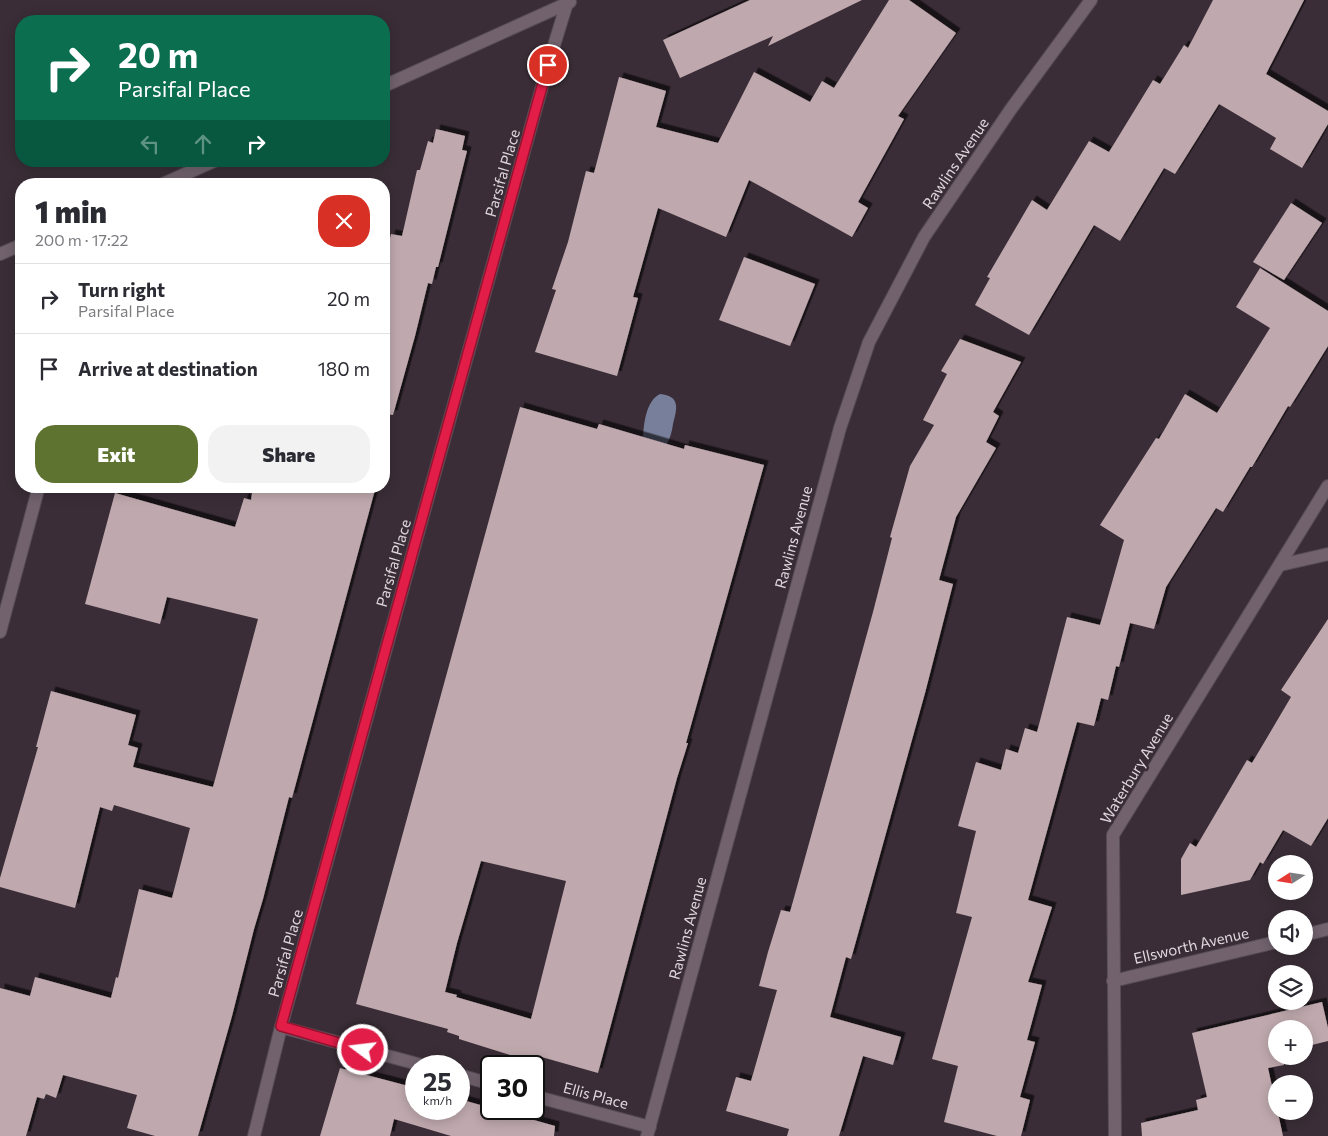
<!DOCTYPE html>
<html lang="en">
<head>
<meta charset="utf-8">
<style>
	:root { --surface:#fff; --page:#f2f2f3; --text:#2b2b33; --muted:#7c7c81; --line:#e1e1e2; --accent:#5f7331 }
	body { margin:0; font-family:Commissioner,sans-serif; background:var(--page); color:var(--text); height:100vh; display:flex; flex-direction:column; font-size:19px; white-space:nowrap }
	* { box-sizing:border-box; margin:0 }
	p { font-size:16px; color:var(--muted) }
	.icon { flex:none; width:28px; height:28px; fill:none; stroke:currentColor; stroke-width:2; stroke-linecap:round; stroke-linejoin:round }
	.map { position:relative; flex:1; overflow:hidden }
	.side { position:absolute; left:15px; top:178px; width:375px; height:315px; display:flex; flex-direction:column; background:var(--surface); border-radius:20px; box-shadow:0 2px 12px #0003 }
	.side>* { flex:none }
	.banner { position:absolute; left:15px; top:15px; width:375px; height:152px; border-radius:20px; box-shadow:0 2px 12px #0003; background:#0b6e4f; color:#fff; overflow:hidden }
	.needle { width:32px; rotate:258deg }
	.buttons { position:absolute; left:1268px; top:855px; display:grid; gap:10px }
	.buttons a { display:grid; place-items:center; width:45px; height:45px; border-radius:50%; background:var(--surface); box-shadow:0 2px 12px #0003; font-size:25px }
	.speed { position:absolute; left:405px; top:1055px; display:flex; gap:10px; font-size:25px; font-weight:700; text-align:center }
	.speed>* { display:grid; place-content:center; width:65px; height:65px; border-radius:50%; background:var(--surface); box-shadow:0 2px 12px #0003; line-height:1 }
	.speed small { font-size:12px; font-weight:400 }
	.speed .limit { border:2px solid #111; border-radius:8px; background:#fff; color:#111 }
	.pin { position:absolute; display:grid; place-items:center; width:42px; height:42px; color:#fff; margin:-21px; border:2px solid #fff; border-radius:50%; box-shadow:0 1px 5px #0007 }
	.me { position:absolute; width:55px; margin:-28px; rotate:285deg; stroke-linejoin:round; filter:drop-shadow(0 0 4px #0008) }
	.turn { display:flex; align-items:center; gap:18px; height:105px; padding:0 20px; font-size:22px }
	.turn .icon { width:65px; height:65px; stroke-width:2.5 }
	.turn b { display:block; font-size:35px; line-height:42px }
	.lanes { display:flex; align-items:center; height:48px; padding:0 20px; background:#0003; justify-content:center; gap:25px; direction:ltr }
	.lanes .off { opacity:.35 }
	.round { display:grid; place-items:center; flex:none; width:52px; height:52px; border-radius:20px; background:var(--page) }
	.head { display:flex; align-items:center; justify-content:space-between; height:85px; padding:0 20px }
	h1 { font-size:30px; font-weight:800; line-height:38px }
	.primary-button { display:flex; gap:10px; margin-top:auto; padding:10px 20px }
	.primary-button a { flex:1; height:58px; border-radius:20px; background:var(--accent); color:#fff; font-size:20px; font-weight:800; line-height:58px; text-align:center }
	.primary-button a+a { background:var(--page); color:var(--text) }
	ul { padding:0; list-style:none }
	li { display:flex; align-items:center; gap:15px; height:70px; padding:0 20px; border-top:1px solid var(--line) }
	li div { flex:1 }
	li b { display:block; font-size:19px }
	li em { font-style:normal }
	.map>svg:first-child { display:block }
	.water { fill:#777f9b }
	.building { fill:#bfa9ae; fill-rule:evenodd; filter:url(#shadow) }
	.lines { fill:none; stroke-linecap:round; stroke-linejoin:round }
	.street-casing { stroke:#564b54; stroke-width:14 }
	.street { stroke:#71626e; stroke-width:12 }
	.route-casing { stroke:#92132f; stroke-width:12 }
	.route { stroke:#e11d48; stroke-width:9 }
	.labels { text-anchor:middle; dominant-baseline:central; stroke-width:5; stroke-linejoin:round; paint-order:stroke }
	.street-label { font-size:15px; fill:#e0d7de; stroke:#3a2d37 }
</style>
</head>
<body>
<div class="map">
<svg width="1328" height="1136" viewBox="0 0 1328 1136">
	<defs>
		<filter id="shadow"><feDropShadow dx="4.5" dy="-4.5" stdDeviation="0" flood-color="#0009"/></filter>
	</defs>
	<rect width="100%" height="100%" fill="#3a2d37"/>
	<path class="water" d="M660,394C681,396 677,409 673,424C672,432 670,438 667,444L643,437C644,423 646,401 660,394Z"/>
	<g class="building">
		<polygon points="750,0 862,0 768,46 773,36 680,78 663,40"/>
		<polygon points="889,0 909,0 956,33 898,116 904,119 858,202 868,208 852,237 749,180 726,237 658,208 633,297 638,298 617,376 535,352 556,290 552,289 568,242 586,171 594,173 619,77 666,91 656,127 718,143 754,72 810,102 822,81 834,88"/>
		<polygon points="1213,0 1304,0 1266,74 1328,111 1328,124 1302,168 1270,149 1276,138 1219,104 1175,174 1164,168 1120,241 1094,225 1029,335 975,305 990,278 987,277 1032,200 1047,210 1089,141 1109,152 1153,80 1160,84 1184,45 1188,48"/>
		<polygon points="436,129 465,136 462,150 467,151 438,267 436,267 432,284 428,283 415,336 393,415 384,414 384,261 391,234 402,236 417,170 420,170 428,141 433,143"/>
		<polygon points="1291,203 1322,223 1284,280 1253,262"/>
		<polygon points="744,257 815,284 790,346 719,320"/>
		<polygon points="1260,268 1328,311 1328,346 1290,407 1288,406 1252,467 1250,467 1223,512 1216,508 1166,587 1154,629 1130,623 1119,667 1116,666 1108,700 1101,698 1094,726 1077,722 1028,900 1052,907 1028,982 1042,985 1027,1040 1035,1042 1020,1097 1030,1100 1021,1136 997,1136 944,1122 958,1066 932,1059 972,917 956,913 976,831 958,826 976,762 1001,770 1006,749 1018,753 1025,728 1037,732 1067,617 1100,625 1124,540 1100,525 1156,438 1159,439 1185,394 1217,413 1270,328 1236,307"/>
		<polygon points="960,339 1021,362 993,412 999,416 986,442 996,448 956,517 939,580 953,584 925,693 851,959 846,957 830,1017 901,1037 893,1065 863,1056 839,1136 787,1136 789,1129 726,1111 736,1077 751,1081 777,990 759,986 768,952 781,910 790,912 873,612 892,538 890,537 910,466 934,425 923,420 947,374 941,371"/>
		<path d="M520,407L597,429L599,424L684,449L685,445L764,465L686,743H688L677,778L598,1073L538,1056L536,1063L459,1039V1036L447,1032L448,1029L356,1004ZM481,861L566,881L531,1019L456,997L457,995L445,992L457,943Z"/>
		<polygon points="253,486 376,486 292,798 289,797 263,899 254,929 232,1016 198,1136 155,1136 127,1128 137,1095 63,1075 56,1098 46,1094 44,1099 37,1097 26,1136 0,1136 0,988 30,996 35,977 111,998 116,977 118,978 139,889 172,898 190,828 114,805 112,811 100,807 75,908 0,887 0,878 38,747 36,747 51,691 136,715 128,745 138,748 133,767 213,787 258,619 167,597 160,624 85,604 115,493 235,527 244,498 251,500"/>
		<polygon points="1328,619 1328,818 1311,846 1283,830 1263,864 1260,862 1250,880 1181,895 1181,859 1190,843 1196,847 1247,760 1252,763 1291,697 1281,690"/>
		<polygon points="1322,1002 1328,1028 1328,1041 1304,1047 1304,1029 1276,1029 1276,1056 1282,1056 1284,1065 1268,1068 1283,1136 1142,1136 1141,1123 1198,1110 1196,1100 1207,1097 1192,1033"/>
		<polygon points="340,1068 416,1088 416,1109 459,1109 459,1099 555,1126 554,1136 451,1136 394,1119 390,1136 320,1136"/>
	</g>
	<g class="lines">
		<defs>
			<g id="street">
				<polyline points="384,86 570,2"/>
				<polyline points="163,184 214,161"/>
				<polyline points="0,254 21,245"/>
				<polyline points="1280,565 1328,554"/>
				<polyline points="0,632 39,486"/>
				<polyline points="1304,935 1328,929"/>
				<polyline points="1113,981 1276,942"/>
				<polyline points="281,1027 425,1066"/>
				<polyline points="459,1075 491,1084"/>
				<polyline points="534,1096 650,1127"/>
				<polyline points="254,1136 281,1027 548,65 568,0"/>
				<polyline points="647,1136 840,428 869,342 924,237 1011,109 1091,0"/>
				<polyline points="1115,1136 1113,835 1328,486"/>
			</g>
		</defs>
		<use href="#street" class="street-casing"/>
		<use href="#street" class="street"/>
	</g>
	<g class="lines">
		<defs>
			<polyline id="route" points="363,1050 281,1026 548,65"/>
		</defs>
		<use href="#route" class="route-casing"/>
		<use href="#route" class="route"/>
	</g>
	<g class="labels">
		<g class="street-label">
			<text transform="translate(955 163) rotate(-56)">Rawlins Avenue</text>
			<text transform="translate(502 173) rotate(-74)">Parsifal Place</text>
			<text transform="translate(793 537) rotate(-75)">Rawlins Avenue</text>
			<text transform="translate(393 563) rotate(-74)">Parsifal Place</text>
			<text transform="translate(1136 768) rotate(-59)">Waterbury Avenue</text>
			<text transform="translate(687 928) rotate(-75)">Rawlins Avenue</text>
			<text transform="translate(1191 945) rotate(-13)">Ellsworth Avenue</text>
			<text transform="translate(285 953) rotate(-74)">Parsifal Place</text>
			<text transform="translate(596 1095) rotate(15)">Ellis Place</text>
		</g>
	</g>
</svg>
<div class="buttons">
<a><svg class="needle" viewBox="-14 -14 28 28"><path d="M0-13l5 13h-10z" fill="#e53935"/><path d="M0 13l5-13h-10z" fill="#7c7c81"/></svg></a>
<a><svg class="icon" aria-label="sound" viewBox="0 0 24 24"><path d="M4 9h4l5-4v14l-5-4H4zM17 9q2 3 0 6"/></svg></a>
<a><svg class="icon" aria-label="layers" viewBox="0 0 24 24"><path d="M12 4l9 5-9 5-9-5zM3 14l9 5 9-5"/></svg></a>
<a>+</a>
<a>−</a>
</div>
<div class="speed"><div>25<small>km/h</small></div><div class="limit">30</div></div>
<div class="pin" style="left:548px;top:65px;background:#d93025"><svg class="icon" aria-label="arrive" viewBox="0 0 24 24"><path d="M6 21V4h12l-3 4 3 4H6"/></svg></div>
<svg class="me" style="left:363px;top:1050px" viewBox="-20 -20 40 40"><circle r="17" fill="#e11d48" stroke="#fff" stroke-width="3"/><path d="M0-11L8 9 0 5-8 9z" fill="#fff"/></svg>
<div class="banner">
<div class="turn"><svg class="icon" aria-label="right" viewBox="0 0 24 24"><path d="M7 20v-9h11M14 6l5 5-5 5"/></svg><div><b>20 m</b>Parsifal Place</div></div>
<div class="lanes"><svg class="icon off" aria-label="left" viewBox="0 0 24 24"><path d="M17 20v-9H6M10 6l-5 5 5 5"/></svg><svg class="icon off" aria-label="ahead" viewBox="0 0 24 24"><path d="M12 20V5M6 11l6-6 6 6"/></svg><svg class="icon" aria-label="right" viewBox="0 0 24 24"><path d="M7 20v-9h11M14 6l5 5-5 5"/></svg></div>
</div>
<section class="side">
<div class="head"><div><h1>1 min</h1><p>200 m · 17:22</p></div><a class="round" style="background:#d93025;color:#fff"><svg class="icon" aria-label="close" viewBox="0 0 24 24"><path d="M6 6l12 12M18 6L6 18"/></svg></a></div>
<ul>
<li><svg class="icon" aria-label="right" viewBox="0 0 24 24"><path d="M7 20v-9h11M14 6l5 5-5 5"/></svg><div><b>Turn right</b><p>Parsifal Place</p></div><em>20 m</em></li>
<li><svg class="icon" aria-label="arrive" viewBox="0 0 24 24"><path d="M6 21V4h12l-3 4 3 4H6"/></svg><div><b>Arrive at destination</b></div><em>180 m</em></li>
</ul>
<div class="primary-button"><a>Exit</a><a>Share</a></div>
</section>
</div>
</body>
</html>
